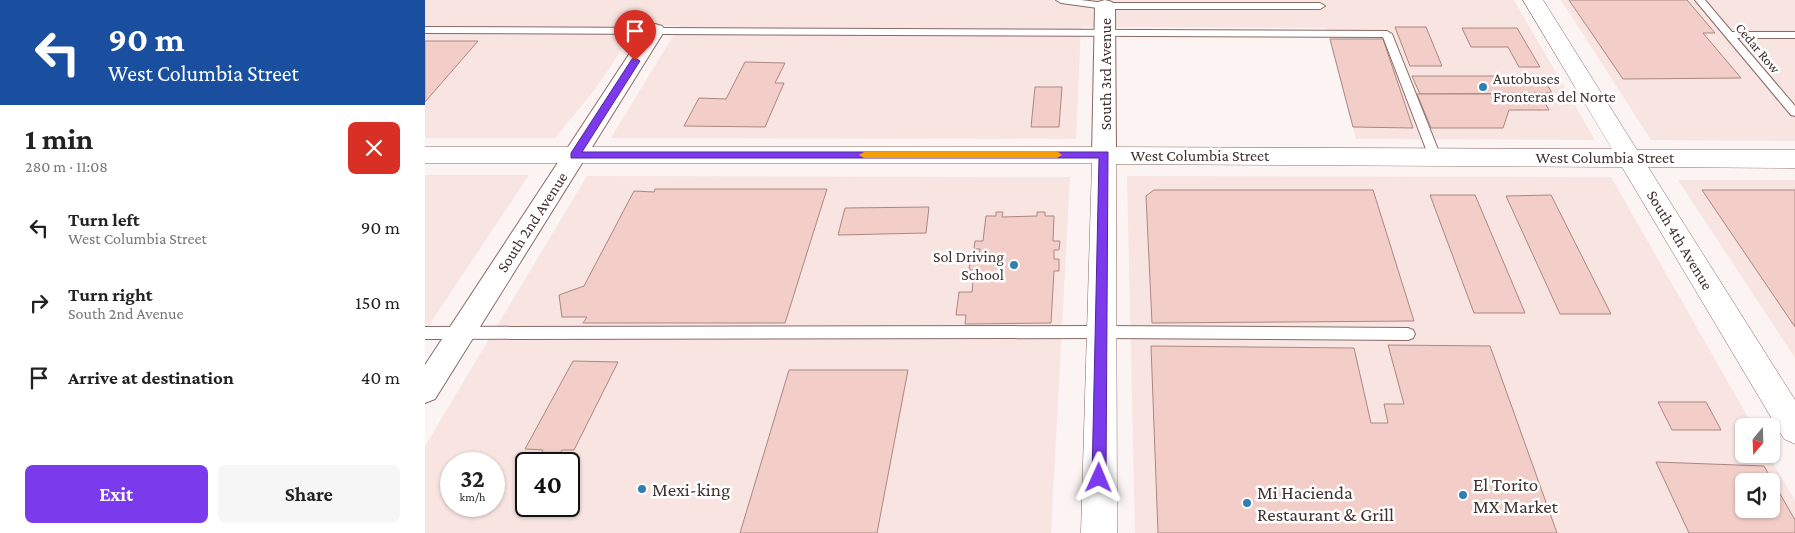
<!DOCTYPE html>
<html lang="en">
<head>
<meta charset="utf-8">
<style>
	:root { --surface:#fff; --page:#f6f6f6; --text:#222; --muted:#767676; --accent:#7c3aed }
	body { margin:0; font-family:"Crimson Pro",serif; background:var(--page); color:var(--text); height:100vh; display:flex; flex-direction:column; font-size:19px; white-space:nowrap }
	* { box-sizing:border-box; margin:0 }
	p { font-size:16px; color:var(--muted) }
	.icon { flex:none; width:28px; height:28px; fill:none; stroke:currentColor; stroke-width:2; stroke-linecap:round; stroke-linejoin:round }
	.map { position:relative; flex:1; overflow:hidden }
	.sheet { display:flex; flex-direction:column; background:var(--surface); width:425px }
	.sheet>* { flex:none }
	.guide { background:#1a4fa0; color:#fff; overflow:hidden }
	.needle { width:32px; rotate:199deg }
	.buttons { position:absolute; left:1310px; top:418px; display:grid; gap:10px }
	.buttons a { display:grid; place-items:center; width:45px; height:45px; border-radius:8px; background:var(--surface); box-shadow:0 1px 4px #0004; font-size:25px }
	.speed { position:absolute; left:15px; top:452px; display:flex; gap:10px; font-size:25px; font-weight:700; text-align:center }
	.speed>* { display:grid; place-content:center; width:65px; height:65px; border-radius:50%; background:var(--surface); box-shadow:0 1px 4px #0004; line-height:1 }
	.speed small { font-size:12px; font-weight:400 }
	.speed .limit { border:2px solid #111; border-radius:8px; background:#fff; color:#111 }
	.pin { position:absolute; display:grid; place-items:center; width:42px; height:42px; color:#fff; margin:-51px -21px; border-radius:50% 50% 50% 0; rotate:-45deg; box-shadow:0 0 5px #0007 }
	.pin .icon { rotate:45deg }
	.me { position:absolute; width:55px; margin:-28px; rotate:1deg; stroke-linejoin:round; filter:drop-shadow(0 0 4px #0008) }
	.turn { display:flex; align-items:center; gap:18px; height:105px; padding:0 25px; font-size:22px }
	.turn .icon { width:65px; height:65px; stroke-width:2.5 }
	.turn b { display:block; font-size:35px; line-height:42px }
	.round { display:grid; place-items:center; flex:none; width:52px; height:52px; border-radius:8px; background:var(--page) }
	.overview { display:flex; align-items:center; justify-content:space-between; height:85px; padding:0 25px }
	h1 { font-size:30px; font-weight:700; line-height:38px }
	.button { display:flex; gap:10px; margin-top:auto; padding:10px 25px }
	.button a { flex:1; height:58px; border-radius:8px; background:var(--accent); color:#fff; font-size:20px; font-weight:700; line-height:58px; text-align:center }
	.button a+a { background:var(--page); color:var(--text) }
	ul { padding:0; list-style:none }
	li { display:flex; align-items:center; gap:15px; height:75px; padding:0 25px }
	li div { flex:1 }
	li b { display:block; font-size:19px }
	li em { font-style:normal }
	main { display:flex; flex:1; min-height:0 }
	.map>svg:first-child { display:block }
	.built { fill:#f8e5e2; fill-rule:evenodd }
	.building { fill:#f3cec8; stroke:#ab8781; fill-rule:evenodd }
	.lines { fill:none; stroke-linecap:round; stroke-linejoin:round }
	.service-casing { stroke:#8a6963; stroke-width:2 }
	.minor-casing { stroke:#8a6963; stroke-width:2 }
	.tertiary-casing { stroke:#8a6963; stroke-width:1 }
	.service { fill:#fff; fill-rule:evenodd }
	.minor { fill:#fff; fill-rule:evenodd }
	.tertiary { fill:#fff; fill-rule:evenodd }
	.route { fill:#7c3aed; stroke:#51269a }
	.slow { fill:#f59e0b }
	.poi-dot { fill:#2f7fb0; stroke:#fff; stroke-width:2 }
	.labels { text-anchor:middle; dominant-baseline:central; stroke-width:5; stroke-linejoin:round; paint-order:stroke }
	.far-street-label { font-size:14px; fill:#3f302e; stroke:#fff }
	.street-label { font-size:16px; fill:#3f302e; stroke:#fff }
	.poi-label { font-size:16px; fill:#3f302e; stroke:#fff; text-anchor:start }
	.near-poi-label { font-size:19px; fill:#3f302e; stroke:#fff; text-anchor:start }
</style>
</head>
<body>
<main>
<section class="sheet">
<div class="guide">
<div class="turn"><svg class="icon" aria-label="left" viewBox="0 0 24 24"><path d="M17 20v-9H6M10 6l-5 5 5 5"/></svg><div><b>90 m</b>West Columbia Street</div></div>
</div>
<div class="overview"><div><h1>1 min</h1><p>280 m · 11:08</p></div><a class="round" style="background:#d93025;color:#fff"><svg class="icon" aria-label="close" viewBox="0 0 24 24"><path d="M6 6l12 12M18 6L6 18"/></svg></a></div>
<ul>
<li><svg class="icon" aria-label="left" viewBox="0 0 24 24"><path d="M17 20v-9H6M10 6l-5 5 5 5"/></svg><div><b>Turn left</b><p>West Columbia Street</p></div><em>90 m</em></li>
<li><svg class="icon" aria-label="right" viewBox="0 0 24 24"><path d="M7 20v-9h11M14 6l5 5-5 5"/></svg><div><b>Turn right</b><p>South 2nd Avenue</p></div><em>150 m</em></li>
<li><svg class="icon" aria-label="arrive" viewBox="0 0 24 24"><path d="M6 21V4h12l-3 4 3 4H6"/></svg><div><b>Arrive at destination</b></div><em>40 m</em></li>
</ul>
<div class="button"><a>Exit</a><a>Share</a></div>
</section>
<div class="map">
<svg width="1370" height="533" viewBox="0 0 1370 533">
	<rect width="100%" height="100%" fill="#fcf4f3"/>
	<g class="built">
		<polygon points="0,0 1089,0 1170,140 931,139 901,28 656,27 651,139 186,138 254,26 212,26 172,87 130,138 0,138"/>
		<polygon points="1136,0 1370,0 1370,141 1226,140"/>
		<polygon points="0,175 104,175 0,331"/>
		<path d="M162,176L645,177L626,533H0V446ZM26,464H69V506H26ZM101,464H144V506H101Z"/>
		<path d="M702,176L1186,177L1328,426H1319V454H1343L1370,501V533H710ZM1319,481H1346V509H1319Z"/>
		<polygon points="1253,180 1370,180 1370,358"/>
	</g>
	<g class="building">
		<polygon points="1144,0 1262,0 1290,33 1278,33 1316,78 1198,79"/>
		<polygon points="970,27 1001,27 1017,66 985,66"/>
		<polygon points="1037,28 1092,28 1115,67 1094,67 1083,47 1046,47"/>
		<polygon points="905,39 958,39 988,128 928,127"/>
		<polygon points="0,41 53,41 0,102"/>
		<polygon points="320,62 360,63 350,83 359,83 340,127 259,126 274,98 301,99"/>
		<polygon points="987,76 1077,76 1079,81 1120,81 1127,93 995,94"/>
		<polygon points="610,87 637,87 634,127 606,127"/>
		<polygon points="992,94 1115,94 1124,110 1084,110 1078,128 1006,128"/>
		<polygon points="230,189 402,189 360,323 158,323 162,317 137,317 134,295 159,286 209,191 229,192"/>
		<polygon points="729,190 948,190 989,321 727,323 721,196"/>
		<polygon points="1277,190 1370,190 1370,327"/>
		<polygon points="1005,195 1050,195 1100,313 1049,313"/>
		<polygon points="1126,195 1186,314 1135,314 1081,196"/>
		<polygon points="504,207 501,233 413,235 420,208"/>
		<polygon points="571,212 578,212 577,217 612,216 612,212 620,212 620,216 629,216 628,241 635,241 634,250 629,250 629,259 634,259 634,271 629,271 626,323 540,324 541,315 531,315 534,292 547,292 549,270 544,270 545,260 553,260 555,249 549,249 550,241 558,241 561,216 571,216"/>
		<polygon points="963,345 1065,346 1132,533 733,533 726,346 929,348 946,423 963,423 959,404 979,404"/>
		<polygon points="148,361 193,362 149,450 137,450 134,456 115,456 118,450 100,449"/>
		<polygon points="364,370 483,370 452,533 315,533"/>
		<polygon points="1233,402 1281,402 1296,430 1247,430"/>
		<path d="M1231,462L1339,466L1370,520V533H1264ZM1319,481H1346V509H1319Z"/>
	</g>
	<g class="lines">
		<defs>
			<g id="service">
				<polygon points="631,0 656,0 680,3 895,3 900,6 895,9 680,9 636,3"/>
				<polygon points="1270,0 1280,0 1307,32 1370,32 1370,38 1312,38 1370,106 1370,116 1366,115"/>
				<polygon points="0,27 962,31 967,34 1016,157 1010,161 1004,157 958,37 0,33"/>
				<polygon points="676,326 983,328 988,330 990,334 988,338 983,340 676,338 0,339 0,327"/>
			</g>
			<g id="minor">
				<polygon points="680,0 687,2 690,6 691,155 687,161 679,163 671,161 667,155 670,6 673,2"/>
				<polygon points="230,24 237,26 240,30 10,399 0,403 0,365 220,30 223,26"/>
			</g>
			<polygon id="tertiary" points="1098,0 1118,0 1212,150 1370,150 1370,168 1223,167 1370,400 1370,444 1359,439 1197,167 691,164 692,533 656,533 667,163 0,163 0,147 679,147 1187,149"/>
		</defs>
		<use href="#service" class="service-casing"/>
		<use href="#minor" class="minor-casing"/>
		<use href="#tertiary" class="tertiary-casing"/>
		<use href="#service" class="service"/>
		<use href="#minor" class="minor"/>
		<use href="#tertiary" class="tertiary"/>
	</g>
	<polygon class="route" points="210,58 215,61 157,152 683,152 681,478 679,483 674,485 669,483 667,478 674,158 146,158 146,153 207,59"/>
	<polygon class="slow" points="632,151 637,155 632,158 439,158 434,155 439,152"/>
	<g class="poi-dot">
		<circle cx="1058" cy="87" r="5"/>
		<circle cx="589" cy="265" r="5"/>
		<circle cx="217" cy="489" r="5"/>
		<circle cx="1038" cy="495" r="5"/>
		<circle cx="822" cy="503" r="5"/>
	</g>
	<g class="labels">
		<g class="far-street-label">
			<text transform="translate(1333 48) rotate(50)">Cedar Row</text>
		</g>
		<g class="street-label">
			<text transform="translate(680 74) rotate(-90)">South 3rd Avenue</text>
			<text x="775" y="155">West Columbia Street</text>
			<text x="1180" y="157">West Columbia Street</text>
			<text transform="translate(107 222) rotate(-57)">South 2nd Avenue</text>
			<text transform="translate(1255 240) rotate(59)">South 4th Avenue</text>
		</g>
		<g class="poi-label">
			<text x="1068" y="78">Autobuses<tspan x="1068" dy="18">Fronteras del Norte</tspan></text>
			<text x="579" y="256" text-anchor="end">Sol Driving<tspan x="579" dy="18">School</tspan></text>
		</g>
		<g class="near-poi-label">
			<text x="1048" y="484">El Torito<tspan x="1048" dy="22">MX Market</tspan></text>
			<text x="227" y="489">Mexi-king</text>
			<text x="832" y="492">Mi Hacienda<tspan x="832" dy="22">Restaurant &amp; Grill</tspan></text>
		</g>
	</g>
</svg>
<div class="buttons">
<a><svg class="needle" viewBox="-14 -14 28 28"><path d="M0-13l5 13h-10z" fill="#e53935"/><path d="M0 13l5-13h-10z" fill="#767676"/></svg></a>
<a><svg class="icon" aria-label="sound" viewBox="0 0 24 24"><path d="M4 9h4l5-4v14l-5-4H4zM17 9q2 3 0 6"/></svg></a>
</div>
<div class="speed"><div>32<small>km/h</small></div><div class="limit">40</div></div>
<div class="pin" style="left:210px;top:61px;background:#d93025"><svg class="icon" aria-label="arrive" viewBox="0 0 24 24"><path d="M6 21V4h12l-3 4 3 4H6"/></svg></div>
<svg class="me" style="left:674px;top:478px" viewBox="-20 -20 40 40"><path d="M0-17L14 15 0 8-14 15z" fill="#7c3aed" stroke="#fff" stroke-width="4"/></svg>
</div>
</main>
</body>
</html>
